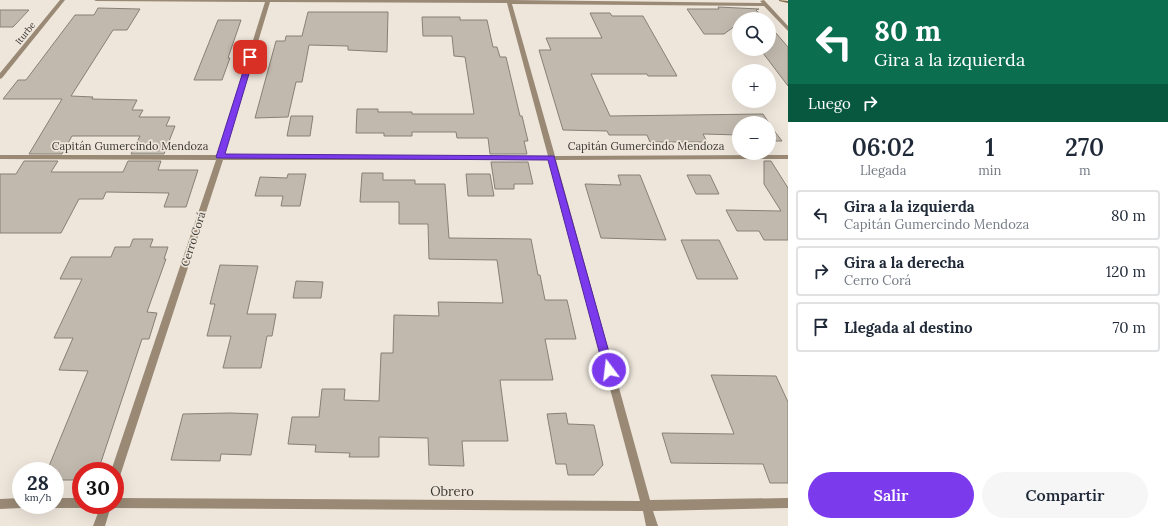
<!DOCTYPE html>
<html lang="es">
<head>
<meta charset="utf-8">
<style>
	:root { --surface:#fff; --page:#f6f6f7; --text:#1f2937; --muted:#747a83; --line:#e0e1e3; --accent:#7c3aed }
	body { margin:0; font-family:Lora,serif; background:var(--page); color:var(--text); height:100vh; display:flex; flex-direction:column; font-size:15px; white-space:nowrap }
	* { box-sizing:border-box; margin:0 }
	p { font-size:13px; color:var(--muted) }
	.icon { flex:none; width:22px; height:22px; fill:none; stroke:currentColor; stroke-width:2; stroke-linecap:round; stroke-linejoin:round }
	.map { position:relative; flex:1; overflow:hidden }
	.drawer { display:flex; flex-direction:column; background:var(--surface); width:380px }
	.drawer>* { flex:none }
	.top-card { background:#0b6e4f; color:#fff; overflow:hidden }
	.buttons { position:absolute; left:732px; top:12px; display:grid; gap:8px }
	.buttons a { display:grid; place-items:center; width:44px; height:44px; border-radius:50%; background:var(--surface); box-shadow:0 4px 16px #0002; font-size:20px }
	.speed { position:absolute; left:12px; top:462px; display:flex; gap:8px; font-size:20px; font-weight:700; text-align:center }
	.speed>* { display:grid; place-content:center; width:52px; height:52px; border-radius:50%; background:var(--surface); box-shadow:0 4px 16px #0002; line-height:1 }
	.speed small { font-size:10px; font-weight:400 }
	.speed .limit { border:6px solid #d22; background:#fff; color:#111 }
	.pin { position:absolute; display:grid; place-items:center; width:34px; height:34px; color:#fff; margin:-17px; border-radius:8px; box-shadow:0 2px 6px #0006 }
	.me { position:absolute; width:44px; margin:-22px; rotate:345deg; stroke-linejoin:round; filter:drop-shadow(0 0 3px #0008) }
	.turn { display:flex; align-items:center; gap:14px; height:84px; padding:0 20px; font-size:18px }
	.turn .icon { width:52px; height:52px; stroke-width:2.5 }
	.turn b { display:block; font-size:28px; line-height:34px }
	.then { display:flex; align-items:center; height:38px; padding:0 20px; background:#0003; gap:8px; font-size:15px }
	.eta { display:flex; justify-content:space-evenly; align-items:center; height:68px; text-align:center }
	.eta b { font-size:24px; font-weight:600; line-height:28px }
	.primary-button { display:flex; gap:8px; margin-top:auto; padding:8px 20px }
	.primary-button a { flex:1; height:46px; border-radius:24px; background:var(--accent); color:#fff; font-size:16px; font-weight:600; line-height:46px; text-align:center }
	.primary-button a+a { background:var(--page); color:var(--text) }
	ul { padding:0; list-style:none }
	li { display:flex; align-items:center; gap:12px; height:50px; margin:0 8px 6px; padding:0 12px; border:2px solid var(--line); border-radius:4px }
	li div { flex:1 }
	li b { display:block; font-size:15px }
	li em { font-style:normal }
	main { display:flex; flex:1; min-height:0 }
	.map>svg:first-child { display:block }
	.lines { fill:none; stroke-linecap:round; stroke-linejoin:round }
	.stream { fill:#876c49; fill-rule:evenodd }
	.building { fill:#c1b9ae; stroke:#878076 }
	.minor { fill:#998975; fill-rule:evenodd }
	.route { fill:#7c3aed; stroke:#51269a }
	.labels { text-anchor:middle; dominant-baseline:central; stroke-width:3.5; stroke-linejoin:round; paint-order:stroke }
	.far-street-label { font-size:9px; fill:#3b3834; stroke:#eee6db }
	.street-label { font-size:11px; fill:#3b3834; stroke:#eee6db }
	.near-street-label { font-size:13px; fill:#3b3834; stroke:#eee6db }
</style>
</head>
<body>
<main>
<div class="map">
<svg width="788" height="526" viewBox="0 0 788 526">
	<rect width="100%" height="100%" fill="#eee6db"/>
	<g class="lines">
		<polygon class="stream" points="779,0 788,1 788,3 779,1"/>
	</g>
	<g class="building">
		<polygon points="718,7 759,9 756,10 764,19 739,19 739,32 735,26 724,34 704,34 687,9 719,9"/>
		<polygon points="98,8 140,9 127,30 113,30 71,96 93,97 92,99 137,100 132,110 143,110 139,117 170,117 166,126 175,126 164,154 131,154 140,136 72,136 62,154 29,154 62,99 3,99 18,80 26,80 75,15 94,15"/>
		<polygon points="0,10 29,10 13,27 0,27"/>
		<polygon points="308,12 388,12 387,52 348,50 348,46 309,45 302,82 296,82 288,117 255,118 276,41 285,41 286,36 302,36"/>
		<polygon points="590,13 610,13 612,16 643,16 677,76 648,76 647,74 591,74 610,116 763,114 769,123 739,123 739,135 703,134 707,142 650,142 647,135 609,135 607,131 563,130 539,50 551,50 546,38 602,38"/>
		<polygon points="422,17 460,17 460,20 487,20 493,47 497,47 500,57 506,57 520,116 522,116 528,141 524,141 527,154 490,154 488,138 457,138 456,132 412,132 412,136 384,136 384,133 356,133 357,109 378,109 378,112 412,112 412,114 474,114 465,57 454,56 452,36 423,36"/>
		<polygon points="218,20 241,20 228,58 230,58 222,80 194,80"/>
		<polygon points="769,25 788,47 788,86 760,49 769,49"/>
		<polygon points="291,116 313,116 310,136 287,136"/>
		<polygon points="769,124 782,141 769,141"/>
		<polygon points="24,161 58,161 51,172 123,172 128,161 161,161 158,170 198,170 186,207 164,207 169,193 106,192 103,199 79,199 61,233 0,233 0,174 16,174"/>
		<polygon points="764,161 771,161 788,188 788,240 764,240 759,231 737,231 726,210 781,211 764,184"/>
		<polygon points="491,162 528,162 533,184 514,184 514,189 495,189"/>
		<polygon points="362,173 383,173 383,180 415,180 415,184 445,184 449,238 531,239 538,275 540,275 545,300 567,300 576,339 545,339 553,380 500,380 508,441 462,441 464,466 429,465 428,438 379,437 379,457 349,457 350,453 315,452 316,445 288,444 292,417 319,417 322,389 345,389 344,400 379,401 381,353 393,353 394,315 439,316 438,302 503,303 497,260 429,259 428,224 399,224 399,202 360,202"/>
		<polygon points="288,174 306,174 300,206 281,206 283,196 255,196 260,177 287,178"/>
		<polygon points="466,174 490,174 494,196 468,196"/>
		<polygon points="618,175 640,175 666,240 601,238 585,184 621,185"/>
		<polygon points="687,175 710,175 719,194 696,194"/>
		<polygon points="133,239 153,239 150,247 168,247 164,259 166,259 147,312 157,313 149,339 142,339 98,471 81,471 81,480 55,480 55,471 47,471 88,371 59,370 73,338 54,338 82,279 60,279 71,257 111,257 115,247 130,247"/>
		<polygon points="681,240 719,240 738,279 697,279"/>
		<polygon points="220,265 258,266 247,314 276,314 272,336 267,336 261,368 223,368 231,336 207,336 215,304 210,304"/>
		<polygon points="296,281 323,282 321,298 293,298"/>
		<polygon points="711,375 776,376 788,402 788,483 770,483 763,464 671,463 662,433 734,434"/>
		<polygon points="230,413 258,414 251,455 221,454 220,461 171,460 183,414"/>
		<polygon points="566,413 568,424 594,425 603,465 594,475 568,475 566,464 556,464 547,414"/>
	</g>
	<g class="lines">
		<g class="minor">
			<polygon points="60,0 65,0 2,78 0,79 0,73"/>
			<path d="M94,0H511L762,3L760,1L764,0L788,26V31L764,6L512,4L555,156L788,155V159L556,160L650,500L788,498V508L653,511L658,526H646L643,511L115,508L111,506L105,526H93L101,505H115V498L640,501L549,160H223L120,476L119,480L115,481V471H111L216,160L0,159V155H217L265,2L96,1ZM270,2L507,3L548,156L224,155Z"/>
			<polygon points="21,498 21,505 26,505 25,507 21,508 0,509 0,499"/>
			<polygon points="55,498 81,498 81,505 86,505 85,507 81,508 55,508 51,507 50,505 55,505"/>
		</g>
	</g>
	<polygon class="route" points="248,56 254,57 225,154 554,156 614,370 613,373 609,374 605,373 604,370 548,160 217,158 216,157"/>
	<g class="labels">
		<g class="far-street-label">
			<text transform="translate(25 33) rotate(-51)">Iturbe</text>
		</g>
		<g class="street-label">
			<text x="130" y="146">Capitán Gumercindo Mendoza</text>
			<text x="646" y="146">Capitán Gumercindo Mendoza</text>
			<text transform="translate(193 239) rotate(-72)">Cerro Corá</text>
		</g>
		<g class="near-street-label">
			<text x="452" y="491">Obrero</text>
		</g>
	</g>
</svg>
<div class="buttons">
<a><svg class="icon" aria-label="search" viewBox="0 0 24 24"><circle cx="10" cy="10" r="6"/><path d="M15 15l6 6"/></svg></a>
<a>+</a>
<a>−</a>
</div>
<div class="speed"><div>28<small>km/h</small></div><div class="limit">30</div></div>
<div class="pin" style="left:250px;top:57px;background:#d93025"><svg class="icon" aria-label="arrive" viewBox="0 0 24 24"><path d="M6 21V4h12l-3 4 3 4H6"/></svg></div>
<svg class="me" style="left:609px;top:370px" viewBox="-20 -20 40 40"><circle r="17" fill="#7c3aed" stroke="#fff" stroke-width="3"/><path d="M0-11L8 9 0 5-8 9z" fill="#fff"/></svg>
</div>
<section class="drawer">
<div class="top-card">
<div class="turn"><svg class="icon" aria-label="left" viewBox="0 0 24 24"><path d="M17 20v-9H6M10 6l-5 5 5 5"/></svg><div><b>80 m</b>Gira a la izquierda</div></div>
<div class="then">Luego<svg class="icon" aria-label="right" viewBox="0 0 24 24"><path d="M7 20v-9h11M14 6l5 5-5 5"/></svg></div>
</div>
<div class="eta">
<div><b>06:02</b><p>Llegada</p></div>
<div><b>1</b><p>min</p></div>
<div><b>270</b><p>m</p></div>
</div>
<ul>
<li><svg class="icon" aria-label="left" viewBox="0 0 24 24"><path d="M17 20v-9H6M10 6l-5 5 5 5"/></svg><div><b>Gira a la izquierda</b><p>Capitán Gumercindo Mendoza</p></div><em>80 m</em></li>
<li><svg class="icon" aria-label="right" viewBox="0 0 24 24"><path d="M7 20v-9h11M14 6l5 5-5 5"/></svg><div><b>Gira a la derecha</b><p>Cerro Corá</p></div><em>120 m</em></li>
<li><svg class="icon" aria-label="arrive" viewBox="0 0 24 24"><path d="M6 21V4h12l-3 4 3 4H6"/></svg><div><b>Llegada al destino</b></div><em>70 m</em></li>
</ul>
<div class="primary-button"><a>Salir</a><a>Compartir</a></div>
</section>
</main>
</body>
</html>
